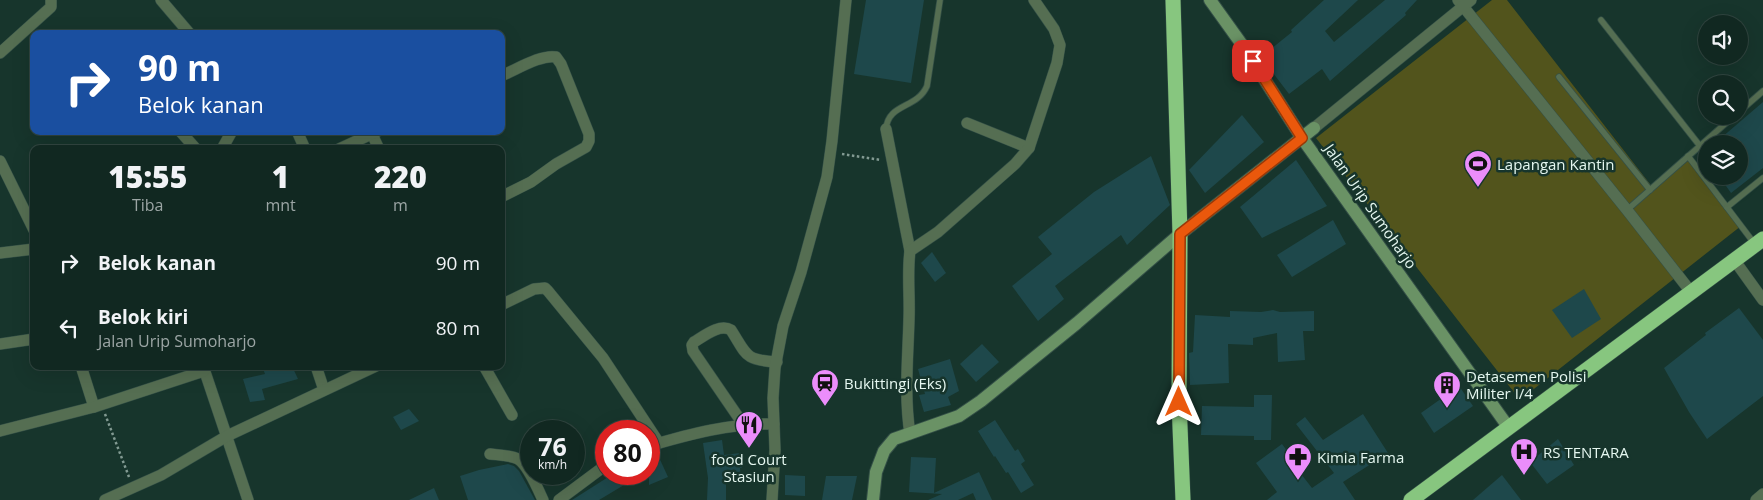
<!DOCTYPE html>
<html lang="id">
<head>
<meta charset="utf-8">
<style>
	:root { --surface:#112821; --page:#1e342e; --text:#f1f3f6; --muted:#9ca6a5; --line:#30443f }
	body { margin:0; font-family:"Open Sans",sans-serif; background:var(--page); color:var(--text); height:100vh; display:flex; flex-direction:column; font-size:19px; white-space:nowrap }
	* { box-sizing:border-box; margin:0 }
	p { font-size:16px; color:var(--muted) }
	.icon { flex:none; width:28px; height:28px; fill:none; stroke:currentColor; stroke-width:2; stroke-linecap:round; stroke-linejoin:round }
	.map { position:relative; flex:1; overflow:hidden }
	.side { position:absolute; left:30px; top:145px; width:475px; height:225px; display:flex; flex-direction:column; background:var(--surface); border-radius:10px; box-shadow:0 5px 20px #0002,0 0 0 1px var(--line) }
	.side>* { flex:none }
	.banner { position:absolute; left:30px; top:30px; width:475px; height:105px; border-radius:10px; box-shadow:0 5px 20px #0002,0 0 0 1px var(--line); background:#1a4fa0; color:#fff; overflow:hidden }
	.fabs { position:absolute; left:1698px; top:15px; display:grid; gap:10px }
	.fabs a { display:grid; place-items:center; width:50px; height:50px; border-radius:50%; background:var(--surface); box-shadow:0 5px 20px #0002,0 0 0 1px var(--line); font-size:25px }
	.speed { position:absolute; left:520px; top:420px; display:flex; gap:10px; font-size:25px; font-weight:700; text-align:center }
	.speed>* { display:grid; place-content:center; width:65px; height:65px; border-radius:50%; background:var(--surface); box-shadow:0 5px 20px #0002,0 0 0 1px var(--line); line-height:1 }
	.speed small { font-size:12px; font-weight:400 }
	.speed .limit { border:8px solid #d22; background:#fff; color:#111 }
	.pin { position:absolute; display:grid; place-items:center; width:42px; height:42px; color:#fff; margin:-21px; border-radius:10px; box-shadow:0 2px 8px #0006 }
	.me { position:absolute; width:55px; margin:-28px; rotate:0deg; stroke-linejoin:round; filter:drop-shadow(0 0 4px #0008) }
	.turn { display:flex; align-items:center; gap:18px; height:105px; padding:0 25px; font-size:22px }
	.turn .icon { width:65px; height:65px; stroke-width:2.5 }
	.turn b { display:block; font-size:35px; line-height:42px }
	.eta { display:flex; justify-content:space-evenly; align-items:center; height:85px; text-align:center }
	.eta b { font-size:30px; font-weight:800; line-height:35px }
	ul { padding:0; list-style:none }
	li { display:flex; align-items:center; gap:15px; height:65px; padding:0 25px }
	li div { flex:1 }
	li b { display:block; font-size:19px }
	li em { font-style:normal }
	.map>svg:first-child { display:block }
	.green { fill:#52541c }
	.building { fill:#1e484b }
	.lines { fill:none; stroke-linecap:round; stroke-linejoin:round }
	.lane-casing { stroke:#345047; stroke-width:7 }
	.street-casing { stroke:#345047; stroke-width:12 }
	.secondary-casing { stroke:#345047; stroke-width:14 }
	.highway-casing { stroke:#345047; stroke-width:16 }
	.path { stroke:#829a92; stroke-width:2.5; stroke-dasharray:2.5 2.5; stroke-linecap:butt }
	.lane { stroke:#556e52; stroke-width:5.5 }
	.street { stroke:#556e52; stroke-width:11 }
	.secondary { stroke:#6a9265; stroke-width:12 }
	.highway { stroke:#87c67f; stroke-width:15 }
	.route-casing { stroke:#983908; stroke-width:12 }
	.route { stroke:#ea580c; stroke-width:9 }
	.labels { text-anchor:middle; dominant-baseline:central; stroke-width:5; stroke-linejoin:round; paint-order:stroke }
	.poi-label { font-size:15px; fill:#e5f7f0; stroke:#17352c; text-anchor:start }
	.street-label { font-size:15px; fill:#e5f7f0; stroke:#17352c }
</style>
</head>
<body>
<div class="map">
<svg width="1763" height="500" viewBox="0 0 1763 500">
	<rect width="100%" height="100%" fill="#17352c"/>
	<polygon class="green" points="1492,0 1507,0 1653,188 1689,160 1741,226 1520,400 1316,138"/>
	<g class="building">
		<polygon points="866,0 924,0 911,83 854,74"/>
		<polygon points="1324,0 1358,0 1325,31 1334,42 1385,0 1417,0 1405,13 1406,15 1330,81 1322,69 1289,94 1261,57 1292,32 1291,30"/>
		<polygon points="1763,102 1763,168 1731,193 1719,176 1739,176 1739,144 1714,144"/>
		<polygon points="1242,115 1264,142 1205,193 1189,170"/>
		<polygon points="1151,156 1170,205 1127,245 1121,235 1055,286 1064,299 1038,321 1012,286 1052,254 1038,237 1094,192"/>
		<polygon points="1296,160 1327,206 1262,238 1240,207"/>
		<polygon points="1333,220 1346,244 1292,277 1277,255"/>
		<polygon points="932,252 946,273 935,282 921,263"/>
		<polygon points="1584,289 1601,319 1572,338 1552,310"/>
		<polygon points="1739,308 1763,340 1763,396 1707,439 1689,412 1664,368 1706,335 1705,333"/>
		<polygon points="1273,310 1280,312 1314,311 1314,331 1303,331 1305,360 1278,362 1277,333 1253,338 1253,345 1228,344 1229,383 1190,385 1189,353 1193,352 1195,315 1230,317 1230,311 1261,312"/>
		<polygon points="982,344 999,362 976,382 960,364"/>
		<polygon points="950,359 959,391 948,397 951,405 924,412 919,395 925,394 918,369"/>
		<polygon points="262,366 292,366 298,379 262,389 265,400 250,402 243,379 265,374"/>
		<polygon points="1459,386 1473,406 1434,433 1421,413"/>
		<polygon points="1254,395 1272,395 1271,440 1254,440 1254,436 1201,435 1202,406 1254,407"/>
		<polygon points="409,409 419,421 401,430 393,417"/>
		<polygon points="1363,414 1388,453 1343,482 1355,500 1267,500 1277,492 1256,463 1282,444 1296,463 1294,465 1312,488 1334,473 1296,424 1305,417 1323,440"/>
		<polygon points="995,420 1015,451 1018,449 1025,461 1021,464 1034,485 1021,493 1008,472 1006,473 995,456 994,457 978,431"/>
		<polygon points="1558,439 1574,465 1547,484 1530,462"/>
		<polygon points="722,440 724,455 740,453 742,468 740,468 741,480 726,481 726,500 707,500 708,478 703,443"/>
		<polygon points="657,453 668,477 649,485 649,457"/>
		<polygon points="911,457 936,458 934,493 979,472 992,500 976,500 973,493 958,500 928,500 942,494 909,492"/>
		<polygon points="508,464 514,466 519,471 535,500 468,500 460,476 479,470"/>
		<polygon points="613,474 640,474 625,486 624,485 599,500 572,500"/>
		<polygon points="785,475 805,476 805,496 785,495"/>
		<polygon points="1502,475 1521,500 1473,500"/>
		<polygon points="826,476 857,476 852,500 822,500"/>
		<polygon points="434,488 439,500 409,500"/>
	</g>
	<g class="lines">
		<defs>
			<g id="lane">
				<polyline points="1601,20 1700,146"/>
				<polyline points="1559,77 1650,190"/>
				<polyline points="1739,112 1763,91"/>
				<path d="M886,129C888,103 917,109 927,86L940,0"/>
				<polyline points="1688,156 1754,243"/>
				<polyline points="1727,207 1763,178"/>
				<polyline points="1627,210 1734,116"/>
			</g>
			<g id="street">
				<polyline points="161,0 190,34"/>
				<polyline points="1458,0 1627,210 1691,292"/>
				<polyline points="0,53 51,7 51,0"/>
				<path d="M501,76C516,70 541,54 556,57L561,64L589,134V141L586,147L556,164L531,182L501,197"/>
				<polyline points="967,123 1029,148"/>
				<polyline points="1314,128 1471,0"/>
				<polyline points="886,129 910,251"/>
				<polyline points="180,131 196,149"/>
				<polyline points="297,131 305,149"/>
				<polyline points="372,134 379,149"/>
				<polyline points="222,149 232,131"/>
				<polyline points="339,149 378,131"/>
				<polyline points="0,161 34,230"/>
				<polyline points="0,253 34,249"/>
				<polyline points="1735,261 1763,300"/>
				<polyline points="501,305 534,289 545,288 548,291 603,358 659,443"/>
				<polyline points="0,344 34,339"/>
				<polyline points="81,366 94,407"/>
				<polyline points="203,366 248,500"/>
				<polyline points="316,366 324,390"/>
				<polyline points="484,366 512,415"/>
				<path d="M743,424L693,351L692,345L694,342C704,336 720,323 731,330C747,355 744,360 777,362"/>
				<polyline points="0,431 94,407 204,371"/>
				<path d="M910,434C904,395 908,358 909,319C910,296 907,273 910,251L938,232L1015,164L1029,148L1057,63L1060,45L1054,29L1034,0"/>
				<path d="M649,446C690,434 731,423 774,424"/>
				<path d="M490,454C498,455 510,455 518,459C528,465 538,489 543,500"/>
				<polyline points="105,500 161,475 227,436 376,366"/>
				<polyline points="559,500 606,465"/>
				<polyline points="772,500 775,450 773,398 775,368 783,326 801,272 827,177 832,141 846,0"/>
				<polyline points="1756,500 1763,494"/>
			</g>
			<g id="secondary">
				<polyline points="1210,0 1243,46 1302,138 1509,428"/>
				<polyline points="873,500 876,472 884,451 894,439 959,416 981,401 1077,323 1180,234 1314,128"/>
			</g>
			<g id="highway">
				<polyline points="1173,0 1180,234 1179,402 1183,500"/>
				<polyline points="1411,500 1763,239"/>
			</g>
		</defs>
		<use href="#lane" class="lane-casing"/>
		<use href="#street" class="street-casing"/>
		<use href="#secondary" class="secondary-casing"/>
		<use href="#highway" class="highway-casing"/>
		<g class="path">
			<polyline points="842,154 881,160"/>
			<polyline points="105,414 129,477"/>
		</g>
		<use href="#lane" class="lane"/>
		<use href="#street" class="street"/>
		<use href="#secondary" class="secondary"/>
		<use href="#highway" class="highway"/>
	</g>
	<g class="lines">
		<defs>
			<polyline id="route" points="1179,402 1180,234 1302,138 1253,61"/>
		</defs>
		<use href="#route" class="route-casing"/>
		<use href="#route" class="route"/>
	</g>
	<defs>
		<symbol id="stadium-pin" viewBox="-11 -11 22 30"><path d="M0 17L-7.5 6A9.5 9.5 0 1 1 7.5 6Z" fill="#eb8dfb" stroke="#17352c"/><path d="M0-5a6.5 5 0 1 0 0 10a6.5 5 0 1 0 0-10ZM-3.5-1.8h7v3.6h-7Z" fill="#111"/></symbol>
		<symbol id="station-pin" viewBox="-11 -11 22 30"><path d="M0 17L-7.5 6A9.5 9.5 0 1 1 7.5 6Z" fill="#eb8dfb" stroke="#17352c"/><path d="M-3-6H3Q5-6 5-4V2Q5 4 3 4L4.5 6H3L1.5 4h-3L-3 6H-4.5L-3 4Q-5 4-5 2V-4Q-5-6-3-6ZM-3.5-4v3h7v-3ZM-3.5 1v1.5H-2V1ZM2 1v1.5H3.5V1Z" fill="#111"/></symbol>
		<symbol id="building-pin" viewBox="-11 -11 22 30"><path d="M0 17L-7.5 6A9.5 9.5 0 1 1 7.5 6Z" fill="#eb8dfb" stroke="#17352c"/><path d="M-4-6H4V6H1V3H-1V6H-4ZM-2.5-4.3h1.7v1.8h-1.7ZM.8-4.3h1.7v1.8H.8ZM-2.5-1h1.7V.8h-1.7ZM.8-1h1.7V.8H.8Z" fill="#111"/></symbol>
		<symbol id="restaurant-pin" viewBox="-11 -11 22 30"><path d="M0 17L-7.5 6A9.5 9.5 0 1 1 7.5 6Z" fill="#eb8dfb" stroke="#17352c"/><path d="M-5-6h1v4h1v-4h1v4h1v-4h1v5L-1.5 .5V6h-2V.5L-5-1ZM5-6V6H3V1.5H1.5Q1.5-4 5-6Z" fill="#111"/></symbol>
		<symbol id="hospital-pin" viewBox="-11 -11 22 30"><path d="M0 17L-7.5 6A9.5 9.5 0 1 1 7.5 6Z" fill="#eb8dfb" stroke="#17352c"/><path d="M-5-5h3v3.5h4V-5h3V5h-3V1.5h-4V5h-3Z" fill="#111"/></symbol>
		<symbol id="pharmacy-pin" viewBox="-11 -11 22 30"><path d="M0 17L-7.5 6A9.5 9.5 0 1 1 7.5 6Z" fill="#eb8dfb" stroke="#17352c"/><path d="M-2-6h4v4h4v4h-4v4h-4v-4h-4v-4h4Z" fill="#111"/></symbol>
	</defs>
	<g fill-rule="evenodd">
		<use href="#stadium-pin" x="1462" y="148" width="32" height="43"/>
		<use href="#station-pin" x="809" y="367" width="32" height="43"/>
		<use href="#building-pin" x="1431" y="369" width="32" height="43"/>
		<use href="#restaurant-pin" x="733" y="409" width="32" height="43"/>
		<use href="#hospital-pin" x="1508" y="436" width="32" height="43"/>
		<use href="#pharmacy-pin" x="1282" y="441" width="32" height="43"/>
	</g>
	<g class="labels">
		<g class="poi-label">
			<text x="1497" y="164">Lapangan Kantin</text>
			<text x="1466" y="376">Detasemen Polisi<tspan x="1466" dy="17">Militer I/4</tspan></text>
			<text x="844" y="383">Bukittingi (Eks)</text>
			<text x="1543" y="452">RS TENTARA</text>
			<text x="1317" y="457">Kimia Farma</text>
			<text x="749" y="459" text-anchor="middle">food Court<tspan x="749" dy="17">Stasiun</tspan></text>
		</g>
		<g class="street-label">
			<text transform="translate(1371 206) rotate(55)">Jalan Urip Sumoharjo</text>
		</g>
	</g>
</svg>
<div class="fabs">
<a><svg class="icon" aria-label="sound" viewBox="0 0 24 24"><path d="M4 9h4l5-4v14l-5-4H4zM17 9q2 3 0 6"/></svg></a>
<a><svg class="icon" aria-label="search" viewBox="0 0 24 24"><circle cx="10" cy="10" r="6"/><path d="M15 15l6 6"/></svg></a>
<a><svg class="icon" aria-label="layers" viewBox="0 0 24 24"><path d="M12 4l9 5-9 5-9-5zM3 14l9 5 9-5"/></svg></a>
</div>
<div class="speed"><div>76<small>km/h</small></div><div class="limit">80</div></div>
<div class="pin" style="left:1253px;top:61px;background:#d93025"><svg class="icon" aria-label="arrive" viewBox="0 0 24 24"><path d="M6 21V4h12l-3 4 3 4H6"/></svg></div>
<svg class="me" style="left:1179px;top:402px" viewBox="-20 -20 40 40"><path d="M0-17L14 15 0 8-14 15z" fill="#ea580c" stroke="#fff" stroke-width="4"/></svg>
<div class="banner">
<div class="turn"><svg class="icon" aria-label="right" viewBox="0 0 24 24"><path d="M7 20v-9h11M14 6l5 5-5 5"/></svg><div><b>90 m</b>Belok kanan</div></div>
</div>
<section class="side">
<div class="eta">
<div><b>15:55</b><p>Tiba</p></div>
<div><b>1</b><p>mnt</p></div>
<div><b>220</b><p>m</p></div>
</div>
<ul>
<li><svg class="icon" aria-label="right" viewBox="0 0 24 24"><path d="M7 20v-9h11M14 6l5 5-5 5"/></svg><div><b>Belok kanan</b></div><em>90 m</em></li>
<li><svg class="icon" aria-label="left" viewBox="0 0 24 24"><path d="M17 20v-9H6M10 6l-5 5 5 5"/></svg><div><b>Belok kiri</b><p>Jalan Urip Sumoharjo</p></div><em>80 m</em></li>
</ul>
</section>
</div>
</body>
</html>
